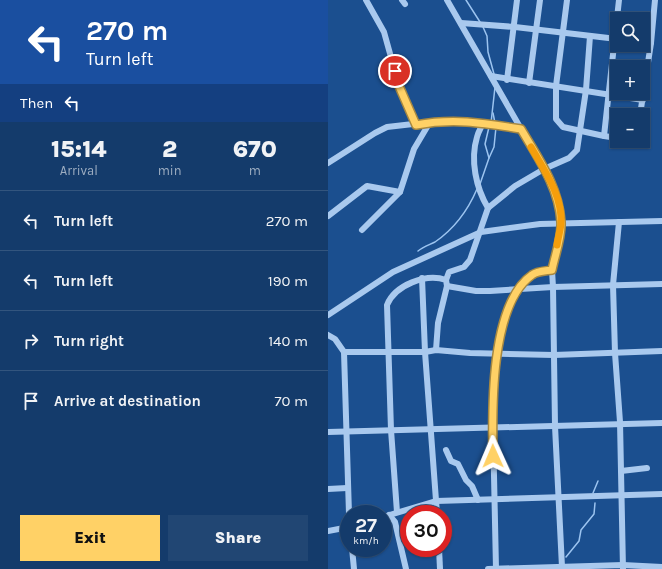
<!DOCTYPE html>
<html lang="en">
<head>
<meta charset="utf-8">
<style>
	:root { --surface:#143b6b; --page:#214673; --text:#f1f3f6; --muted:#9dadc1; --line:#33557e; --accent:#ffd166 }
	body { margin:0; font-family:Karla,sans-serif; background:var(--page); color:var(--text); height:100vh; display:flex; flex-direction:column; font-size:15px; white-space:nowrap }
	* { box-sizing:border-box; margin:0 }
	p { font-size:13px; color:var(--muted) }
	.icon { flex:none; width:22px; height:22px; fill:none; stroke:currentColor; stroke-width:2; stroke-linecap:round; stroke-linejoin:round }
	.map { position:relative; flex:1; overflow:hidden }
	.panel { display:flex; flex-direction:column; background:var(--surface); width:328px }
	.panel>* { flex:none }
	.guide { background:#1a4fa0; color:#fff; overflow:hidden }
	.controls { position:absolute; left:282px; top:12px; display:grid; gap:8px }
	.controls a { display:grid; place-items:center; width:40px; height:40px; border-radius:0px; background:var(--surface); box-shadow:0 1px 3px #0004,0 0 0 1px var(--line); font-size:20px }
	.speed { position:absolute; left:12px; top:505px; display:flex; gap:8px; font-size:20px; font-weight:700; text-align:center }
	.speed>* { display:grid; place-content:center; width:52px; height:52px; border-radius:50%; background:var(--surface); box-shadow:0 1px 3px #0004,0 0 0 1px var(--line); line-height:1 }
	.speed small { font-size:10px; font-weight:400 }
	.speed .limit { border:6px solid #d22; background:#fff; color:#111 }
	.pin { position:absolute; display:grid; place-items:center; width:34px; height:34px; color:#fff; margin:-17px; border:2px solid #fff; border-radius:50%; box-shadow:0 1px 4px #0007 }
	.me { position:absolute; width:44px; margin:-22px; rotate:359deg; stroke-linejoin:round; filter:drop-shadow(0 0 3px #0008) }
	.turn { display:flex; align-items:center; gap:14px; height:84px; padding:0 20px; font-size:18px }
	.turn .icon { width:52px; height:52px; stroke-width:2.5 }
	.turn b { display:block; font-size:28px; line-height:34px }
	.then { display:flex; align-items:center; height:38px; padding:0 20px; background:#0003; gap:8px; font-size:15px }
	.eta { display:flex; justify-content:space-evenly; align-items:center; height:68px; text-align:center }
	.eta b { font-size:24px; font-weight:800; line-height:28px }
	.action { display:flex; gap:8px; margin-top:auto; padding:8px 20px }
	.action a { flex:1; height:46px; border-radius:0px; background:var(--accent); color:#111; font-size:16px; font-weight:800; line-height:46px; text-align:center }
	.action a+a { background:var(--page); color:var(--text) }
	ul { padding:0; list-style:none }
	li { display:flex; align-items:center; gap:12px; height:60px; padding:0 20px; border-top:1px solid var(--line) }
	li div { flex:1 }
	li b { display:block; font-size:15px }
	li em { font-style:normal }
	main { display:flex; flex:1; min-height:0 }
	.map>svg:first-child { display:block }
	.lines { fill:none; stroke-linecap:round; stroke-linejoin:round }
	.stream { stroke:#9cc4f0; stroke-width:1.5 }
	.minor { stroke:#a9c9ee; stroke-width:6 }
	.route-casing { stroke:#a68842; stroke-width:10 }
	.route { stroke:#ffd166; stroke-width:7 }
	.slow { stroke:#f59e0b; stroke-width:7 }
</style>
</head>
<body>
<main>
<section class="panel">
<div class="guide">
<div class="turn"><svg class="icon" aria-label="left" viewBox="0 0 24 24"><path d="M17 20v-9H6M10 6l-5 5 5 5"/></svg><div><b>270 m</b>Turn left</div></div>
<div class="then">Then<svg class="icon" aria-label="left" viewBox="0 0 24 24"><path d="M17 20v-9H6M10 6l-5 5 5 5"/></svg></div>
</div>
<div class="eta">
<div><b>15:14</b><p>Arrival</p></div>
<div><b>2</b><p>min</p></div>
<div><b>670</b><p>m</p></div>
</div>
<ul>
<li><svg class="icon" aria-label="left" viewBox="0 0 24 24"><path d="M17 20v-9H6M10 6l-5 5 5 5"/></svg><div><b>Turn left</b></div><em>270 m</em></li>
<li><svg class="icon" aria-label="left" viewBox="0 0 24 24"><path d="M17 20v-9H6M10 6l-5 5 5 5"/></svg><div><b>Turn left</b></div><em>190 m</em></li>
<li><svg class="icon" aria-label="right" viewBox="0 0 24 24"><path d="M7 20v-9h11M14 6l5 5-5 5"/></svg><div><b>Turn right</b></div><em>140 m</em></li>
<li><svg class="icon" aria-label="arrive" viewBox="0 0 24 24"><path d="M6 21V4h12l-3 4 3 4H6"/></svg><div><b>Arrive at destination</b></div><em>70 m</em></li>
</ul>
<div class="action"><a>Exit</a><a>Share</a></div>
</section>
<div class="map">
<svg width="334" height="569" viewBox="0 0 334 569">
	<rect width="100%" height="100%" fill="#1b4f8f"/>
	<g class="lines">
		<g class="stream">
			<polyline points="138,0 152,22"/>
			<polyline points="155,27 159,36 160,52 166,74"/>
			<polyline points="165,113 167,123"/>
			<polyline points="163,123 167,87"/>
			<polyline points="161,158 166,147 168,127"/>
			<polyline points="152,184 161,158 157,144 161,127"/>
			<path d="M90,251C95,247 101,245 107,242C126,229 140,210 149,189"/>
			<polyline points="265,493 270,481"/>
			<polyline points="238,557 251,541 253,530 266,514 267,503"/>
		</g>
		<g class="minor">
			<polyline points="38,0 56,32 71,86 88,125"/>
			<polyline points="74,0 77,4"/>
			<polyline points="119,0 223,181 230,200 233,223 224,270 225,287 227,426 234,567"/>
			<polyline points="239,0 228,86 228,119 235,127 276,136"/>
			<polyline points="133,23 187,27 289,39"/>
			<polyline points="315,42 323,43"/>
			<polyline points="163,76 315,100"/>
			<polyline points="179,80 189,0"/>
			<polyline points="201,83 212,0"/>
			<polyline points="312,115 323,43 327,0"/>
			<path d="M155,123C153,128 150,132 149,137C142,160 148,188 160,208"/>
			<polyline points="289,138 276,136 291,0"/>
			<polyline points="0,163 47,133 59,127 120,120 155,123 193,129"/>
			<polyline points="0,216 39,186 72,192"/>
			<polyline points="291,222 285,285 287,353 292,422 295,569"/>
			<polyline points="34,230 72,192 86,149 102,122"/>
			<polyline points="94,278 97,352 109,514"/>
			<polyline points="118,280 121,272 136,267 142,260 160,208 187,186 216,169 241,158 249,150 258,90 262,36"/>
			<polyline points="0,315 65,272 153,232 212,224 334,221"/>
			<polyline points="0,335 7,339 16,352 21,514"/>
			<polyline points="108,350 110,323 119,286 148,291 162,291 225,287 334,284"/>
			<polyline points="16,352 97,352 108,350 142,353 226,355 334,351"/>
			<polyline points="0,432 334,423"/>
			<polyline points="118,450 123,461 130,464 138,480 144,486 150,500"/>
			<polyline points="293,471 319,468"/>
			<polyline points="0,489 19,488"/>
			<path d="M69,512L63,430L59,305C67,285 98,273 118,280L119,286"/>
			<polyline points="61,515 67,522 78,569"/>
			<polyline points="55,517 108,501 334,494"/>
			<polyline points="0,531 21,527"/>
			<polyline points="24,548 26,569"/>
			<polyline points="111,548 112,569"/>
			<polyline points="160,569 295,565 334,567"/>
			<polyline points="168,569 165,428 166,383 172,335 177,317 188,290 204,274 224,270"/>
		</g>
	</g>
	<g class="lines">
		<defs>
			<path id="route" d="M67,71L71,86L88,125C126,118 155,123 193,129C210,158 231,187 233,222C234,237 227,255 224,270C218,271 209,271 204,275C162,304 164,410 165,456"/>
		</defs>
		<use href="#route" class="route-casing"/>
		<use href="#route" class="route"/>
		<path class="slow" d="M203,147C216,170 235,196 233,224C232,231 230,238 229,245"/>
	</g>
</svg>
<div class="controls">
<a><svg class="icon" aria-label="search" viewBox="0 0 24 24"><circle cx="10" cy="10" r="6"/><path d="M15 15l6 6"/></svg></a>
<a>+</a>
<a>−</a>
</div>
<div class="speed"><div>27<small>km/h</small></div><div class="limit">30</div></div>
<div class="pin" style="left:67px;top:71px;background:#d93025"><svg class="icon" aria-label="arrive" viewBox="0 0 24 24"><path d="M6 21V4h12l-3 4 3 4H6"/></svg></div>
<svg class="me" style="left:165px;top:456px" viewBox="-20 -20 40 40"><path d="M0-17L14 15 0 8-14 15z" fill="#ffd166" stroke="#fff" stroke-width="4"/></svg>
</div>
</main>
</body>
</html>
